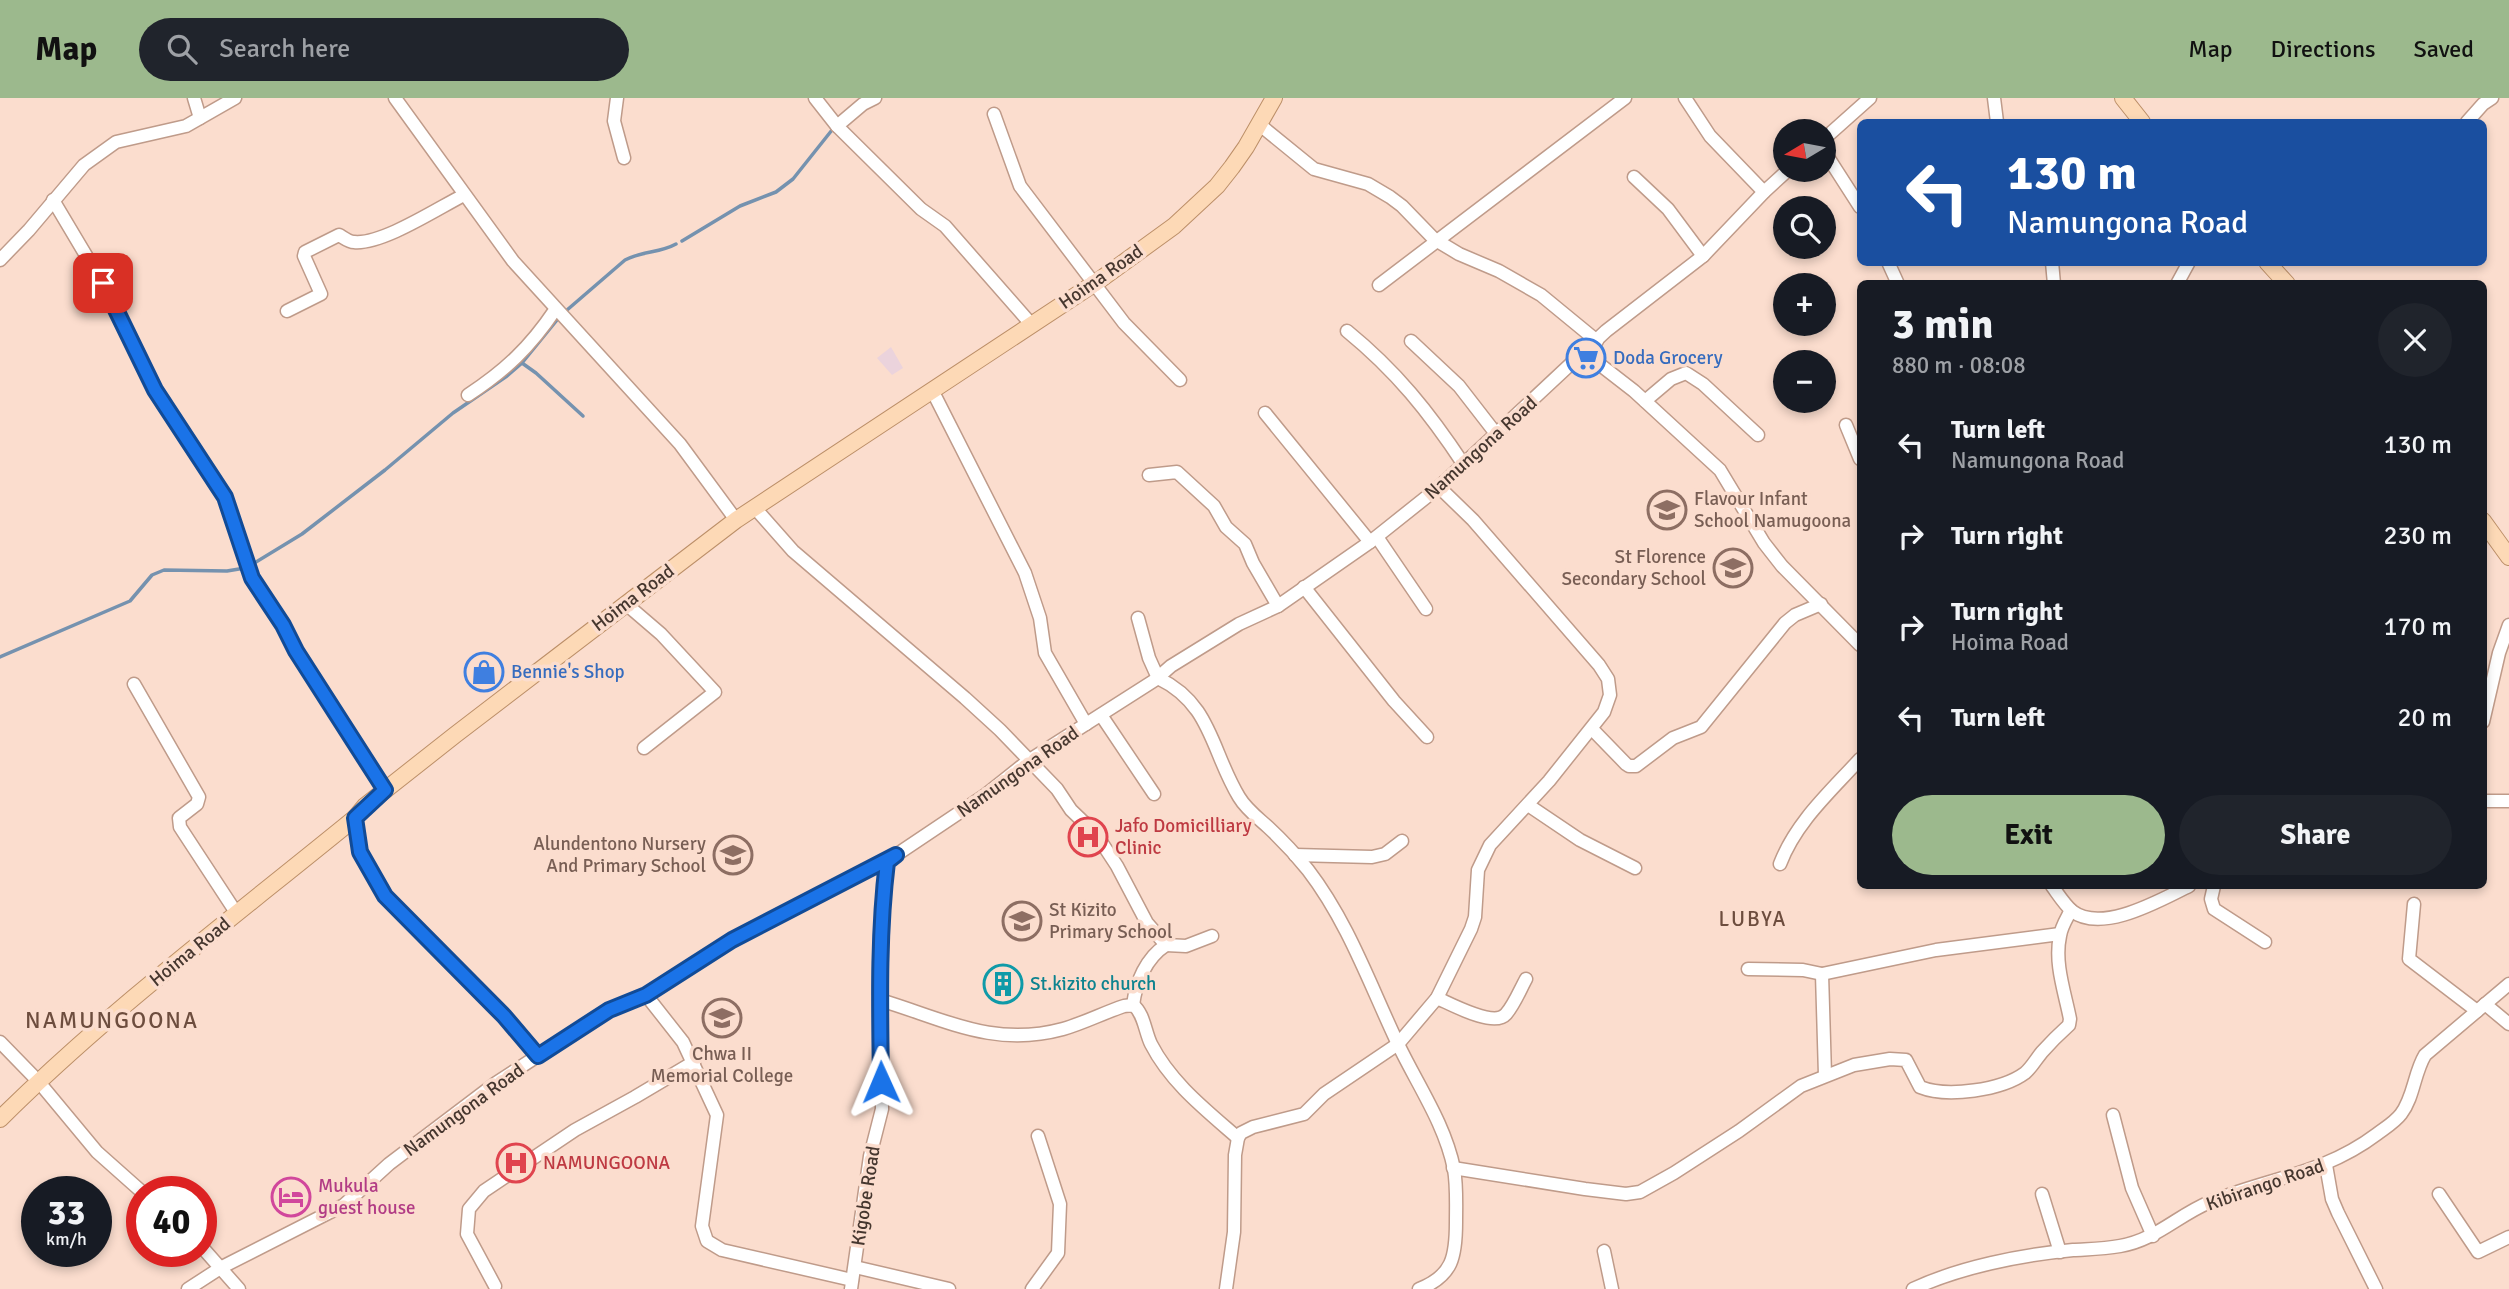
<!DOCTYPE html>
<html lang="en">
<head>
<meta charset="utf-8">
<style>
	:root { --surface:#171b24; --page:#20242c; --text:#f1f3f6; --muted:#9ea1a6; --accent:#9cb98d }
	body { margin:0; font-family:Signika,sans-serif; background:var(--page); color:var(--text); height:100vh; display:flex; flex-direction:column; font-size:26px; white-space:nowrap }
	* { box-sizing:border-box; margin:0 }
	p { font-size:23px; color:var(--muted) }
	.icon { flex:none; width:38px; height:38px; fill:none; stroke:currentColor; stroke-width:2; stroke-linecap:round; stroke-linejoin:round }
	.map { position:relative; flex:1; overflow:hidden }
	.side { position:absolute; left:1857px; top:182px; width:630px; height:609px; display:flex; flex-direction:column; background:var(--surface); border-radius:10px; box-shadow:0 4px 10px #0003 }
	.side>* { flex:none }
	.guide { position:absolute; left:1857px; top:21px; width:630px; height:147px; border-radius:10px; box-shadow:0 4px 10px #0003; background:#1a4fa0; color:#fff; overflow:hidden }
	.needle { width:46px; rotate:260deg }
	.buttons { position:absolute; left:1773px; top:21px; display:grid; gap:14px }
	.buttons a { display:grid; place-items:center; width:63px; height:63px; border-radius:50%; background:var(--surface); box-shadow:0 4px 10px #0003; font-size:35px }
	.speed { position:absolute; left:21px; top:1078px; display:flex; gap:14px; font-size:35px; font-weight:700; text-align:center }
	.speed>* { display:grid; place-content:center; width:91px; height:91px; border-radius:50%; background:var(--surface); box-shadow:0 4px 10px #0003; line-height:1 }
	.speed small { font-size:18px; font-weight:400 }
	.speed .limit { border:10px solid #d22; background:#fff; color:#111 }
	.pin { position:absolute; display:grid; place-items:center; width:60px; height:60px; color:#fff; margin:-30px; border-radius:14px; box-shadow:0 4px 10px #0006 }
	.me { position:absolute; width:77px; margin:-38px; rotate:359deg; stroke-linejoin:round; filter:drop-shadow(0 0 5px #0008) }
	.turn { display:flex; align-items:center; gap:24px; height:147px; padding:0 35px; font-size:32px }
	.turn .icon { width:91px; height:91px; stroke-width:2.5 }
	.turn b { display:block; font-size:49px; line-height:60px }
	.round { display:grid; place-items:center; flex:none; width:74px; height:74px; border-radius:37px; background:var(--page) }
	.head { display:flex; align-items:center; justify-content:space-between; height:119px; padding:0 35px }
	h1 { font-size:42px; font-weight:700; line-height:52px }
	.primary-button { display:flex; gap:14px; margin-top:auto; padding:14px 35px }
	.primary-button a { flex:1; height:80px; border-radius:42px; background:var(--accent); color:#111; font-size:28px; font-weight:700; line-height:80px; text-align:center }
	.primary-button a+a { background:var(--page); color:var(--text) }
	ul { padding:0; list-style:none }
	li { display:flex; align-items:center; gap:21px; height:91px; padding:0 35px }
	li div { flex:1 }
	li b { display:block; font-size:26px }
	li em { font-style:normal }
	header { display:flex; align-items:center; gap:42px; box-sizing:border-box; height:98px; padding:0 35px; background:var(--accent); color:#111 }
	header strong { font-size:33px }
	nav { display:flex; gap:38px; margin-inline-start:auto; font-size:24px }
	.search { width:490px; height:63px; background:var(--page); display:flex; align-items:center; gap:18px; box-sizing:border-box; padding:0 24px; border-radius:38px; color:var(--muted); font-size:26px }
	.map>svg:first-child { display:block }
	.commercial { fill:#ebd3dc }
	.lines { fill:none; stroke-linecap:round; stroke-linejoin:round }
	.stream { stroke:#7592af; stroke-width:3.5 }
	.minor-casing { stroke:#bf9b8a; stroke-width:15 }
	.major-casing { stroke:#bc8f68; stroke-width:18 }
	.minor { stroke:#fff; stroke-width:12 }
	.major { stroke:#fdd9b6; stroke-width:16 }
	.route-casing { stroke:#114b97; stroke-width:18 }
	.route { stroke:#1a73e8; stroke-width:12 }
	.labels { text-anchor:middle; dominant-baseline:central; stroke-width:7; stroke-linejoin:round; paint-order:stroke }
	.street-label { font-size:19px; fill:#46372f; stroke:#fbddce }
	.shop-label { font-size:19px; fill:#366cbe; stroke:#fbddce; text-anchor:start }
	.education-label { font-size:19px; fill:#785e54; stroke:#fbddce; text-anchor:start }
	.health-label { font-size:19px; fill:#be3a42; stroke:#fbddce; text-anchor:start }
	.culture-label { font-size:19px; fill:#0d838f; stroke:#fbddce; text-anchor:start }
	.hotel-label { font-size:19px; fill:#b23c85; stroke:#fbddce; text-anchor:start }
	.neighbourhood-label { font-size:21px; letter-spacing:2px; fill:#6d4d3e; stroke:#fbddce }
	.quarter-label { font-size:23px; letter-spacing:2px; fill:#6d4d3e; stroke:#fbddce }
</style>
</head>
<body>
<header>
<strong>Map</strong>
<div class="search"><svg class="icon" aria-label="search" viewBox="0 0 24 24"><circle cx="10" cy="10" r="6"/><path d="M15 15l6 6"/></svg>Search here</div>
<nav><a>Map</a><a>Directions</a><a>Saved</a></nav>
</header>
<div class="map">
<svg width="2509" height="1191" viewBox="0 0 2509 1191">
	<rect width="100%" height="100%" fill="#fbddce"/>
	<polygon class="commercial" points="891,249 903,270 892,277 877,260"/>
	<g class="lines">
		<g class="stream">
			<polyline points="682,143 740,108 776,94 793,81 832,32"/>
			<path d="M567,212L625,162C642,153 660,155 676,146"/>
			<polyline points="522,265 536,275 583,318"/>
			<polyline points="251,467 302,436 385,372 453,315 507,278 522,265 557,222"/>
			<polyline points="0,559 130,503 152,477 164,472 227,473 245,470"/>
		</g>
		<defs>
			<g id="minor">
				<polyline points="194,0 200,20"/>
				<polyline points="395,0 513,163 680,346 736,422"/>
				<polyline points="617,0 614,23 624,60"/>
				<polyline points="815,0 837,28"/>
				<polyline points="875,0 863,6 837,28 921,111 945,128 1031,226"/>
				<polyline points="1685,0 1710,38 1764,94"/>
				<polyline points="1994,0 1997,24"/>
				<polyline points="994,16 1020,88 1124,225 1180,282"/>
				<polyline points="2467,24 2483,6 2492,0"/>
				<polyline points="1260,27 1314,71 1368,86 1390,99 1402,108 1434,141 1459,156 1499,173 1541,197 1597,243"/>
				<polyline points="1824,41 1870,0"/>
				<polyline points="1824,53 1860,109"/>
				<polyline points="1634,79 1668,111 1703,158"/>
				<polyline points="53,102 109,196 155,292 225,399 252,480 283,527 296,553 385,692"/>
				<polyline points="0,162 29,132 84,67 116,44 186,28 235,0"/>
				<polyline points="1888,164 1898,186"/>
				<polyline points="2052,164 2054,186"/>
				<polyline points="2177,186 2189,164"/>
				<polyline points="1379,187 1625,0"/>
				<path d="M287,213L321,196L304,158L305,154L339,137C344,140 349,144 354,144C382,147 438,110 464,97"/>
				<path d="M1347,233C1396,273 1429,314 1464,367"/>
				<polyline points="1411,243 1459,288 1497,337"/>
				<polyline points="1585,255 1634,293 1720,372 1764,445 1782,468 1860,547"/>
				<polyline points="933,294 1025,475 1040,520 1045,555 1086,626"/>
				<path d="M468,297C506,272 530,249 555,212"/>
				<polyline points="1645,303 1671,281 1686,275 1703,286 1758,337"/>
				<polyline points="1265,315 1370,444"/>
				<polyline points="1846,327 1860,361"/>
				<polyline points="1149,377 1177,374 1214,408 1226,429 1245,446 1253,465 1278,508"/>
				<polyline points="755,410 793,453 965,600 1000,632 1057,691 1071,712 1096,736 1117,768 1147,825 1166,847 1186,848 1212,838"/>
				<polyline points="1377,439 1426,511"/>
				<polyline points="1304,489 1394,603 1427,639"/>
				<polyline points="626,506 661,536 715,594 644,650"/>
				<path d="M1138,520L1149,560L1158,580C1212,606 1211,653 1239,699C1246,711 1258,720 1268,729C1282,742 1296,757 1308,772C1348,824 1370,887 1398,946C1417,986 1445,1026 1454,1071C1457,1088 1456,1107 1456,1124C1456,1158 1453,1178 1419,1191"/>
				<polyline points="134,586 199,699 197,706 179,720 180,729 237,816"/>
				<polyline points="1101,617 1154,696"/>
				<polyline points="2483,624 2499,555 2509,527"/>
				<polyline points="1592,631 1626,666 1629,668 1636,668 1673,640 1701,629 1785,525 1795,517 1821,506"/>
				<polyline points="2483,703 2509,703"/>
				<polyline points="1528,707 1580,742 1635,770"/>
				<polyline points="355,720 360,754 385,798 504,918 538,958"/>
				<polyline points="1295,757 1372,759 1385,756 1402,743"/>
				<path d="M1780,766C1796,724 1830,694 1860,661"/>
				<path d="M2052,788C2058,796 2064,806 2072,813C2102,836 2160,802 2189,788"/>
				<polyline points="2214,788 2211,801 2214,811 2265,844"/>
				<polyline points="2414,806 2409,861 2477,913"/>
				<polyline points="1748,871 1803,872 1822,876 1936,852 2060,836"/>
				<polyline points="1822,876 1825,977"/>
				<polyline points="646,897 683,944 717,1017 702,1128 707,1143 722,1152 852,1182"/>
				<path d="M1437,900C1451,906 1494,930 1506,916C1514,907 1520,892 1526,881"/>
				<path d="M880,902C944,921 993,950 1063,931C1084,925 1103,915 1124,908L1133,907C1144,915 1145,934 1151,946C1171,985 1206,1012 1238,1040"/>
				<polyline points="2485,906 2509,926"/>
				<path d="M1133,907C1136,884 1146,860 1166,847"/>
				<polyline points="0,944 38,983 97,1054 142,1094"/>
				<polyline points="2113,1017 2132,1090 2153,1138"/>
				<polyline points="2326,1067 2332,1101 2338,1115 2376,1191"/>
				<path d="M1453,1070L1585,1091L1626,1096L1640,1094L1674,1075L1739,1033L1801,988L1854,967L1890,961L1906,962L1920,989C1947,1000 2002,992 2025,975C2032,969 2036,961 2042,954C2050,945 2059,936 2069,927L2070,921C2065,895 2054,865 2060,838C2061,829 2067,820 2071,812"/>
				<polyline points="2042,1096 2060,1154"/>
				<polyline points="2439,1096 2478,1154 2509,1139"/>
				<polyline points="201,1148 239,1191"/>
				<polyline points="1604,1153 1612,1191"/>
				<polyline points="855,1169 949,1191"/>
				<polyline points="495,1188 467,1136 469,1111 484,1093 575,1032 635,999 694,964"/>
				<polyline points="188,1191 222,1169 344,1107 389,1066 496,985 573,935 609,912 646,897 732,842 896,757 984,698 1028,663 1155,582 1171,568 1239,526 1278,508 1370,444 1439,389 1606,233 1703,158 1764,94 1788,72"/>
				<polyline points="851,1191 870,1058 882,1011 880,885 883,799 887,764 893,759"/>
				<polyline points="1032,1191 1058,1155 1060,1106 1038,1038"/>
				<polyline points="1226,1191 1234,1134 1235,1057 1238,1040 1241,1035 1253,1029 1304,1016 1324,996 1398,946 1437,900 1471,831 1475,819 1478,772 1490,747 1549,683 1604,614 1610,597 1608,581 1599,567 1473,422 1439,389"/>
				<path d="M1913,1191C1960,1169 2021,1157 2073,1152C2089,1151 2104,1151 2120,1148C2156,1142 2178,1117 2210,1104C2269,1080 2324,1076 2377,1036C2385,1030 2395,1024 2401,1016C2414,999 2414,975 2425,957L2509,886"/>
			</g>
			<g id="major">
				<polyline points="2123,0 2142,24"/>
				<polyline points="2267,164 2287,186"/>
				<polyline points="2483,423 2509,459"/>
				<path d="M0,1021C110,912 235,818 355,720L365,708L455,637L736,422L1101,181L1174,128L1217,88L1232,69L1246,49L1274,0"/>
			</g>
		</defs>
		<use href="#minor" class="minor-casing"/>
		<use href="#major" class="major-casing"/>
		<use href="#minor" class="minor"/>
		<use href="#major" class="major"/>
	</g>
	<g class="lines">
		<defs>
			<path id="route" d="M103,185L155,292L225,399L252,480L283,527L296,553L385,692L355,720L360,754L385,798L504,918L538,958L609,912L646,897L732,842L896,757L887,764C878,837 880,911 881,984"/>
		</defs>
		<use href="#route" class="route-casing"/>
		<use href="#route" class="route"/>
	</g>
	<defs>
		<symbol id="supermarket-ring" viewBox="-11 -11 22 22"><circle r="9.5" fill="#fbddce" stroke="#3f7fe0" stroke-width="1.5"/><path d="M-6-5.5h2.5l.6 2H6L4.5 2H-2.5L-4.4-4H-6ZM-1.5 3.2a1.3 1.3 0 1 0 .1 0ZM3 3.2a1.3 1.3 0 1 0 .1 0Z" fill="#3f7fe0"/></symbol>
		<symbol id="school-ring" viewBox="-11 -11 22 22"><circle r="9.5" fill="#fbddce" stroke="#8d6e63" stroke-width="1.5"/><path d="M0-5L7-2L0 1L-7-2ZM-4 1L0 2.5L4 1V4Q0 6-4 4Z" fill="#8d6e63"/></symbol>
		<symbol id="shop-ring" viewBox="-11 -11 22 22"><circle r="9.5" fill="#fbddce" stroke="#3f7fe0" stroke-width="1.5"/><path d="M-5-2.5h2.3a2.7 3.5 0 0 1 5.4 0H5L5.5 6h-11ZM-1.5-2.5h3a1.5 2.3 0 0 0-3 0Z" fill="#3f7fe0"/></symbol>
		<symbol id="hospital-ring" viewBox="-11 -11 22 22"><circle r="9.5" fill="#fbddce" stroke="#e0444e" stroke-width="1.5"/><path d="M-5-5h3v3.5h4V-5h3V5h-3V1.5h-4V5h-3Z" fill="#e0444e"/></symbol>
		<symbol id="building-ring" viewBox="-11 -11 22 22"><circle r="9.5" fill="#fbddce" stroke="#0f9aa8" stroke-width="1.5"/><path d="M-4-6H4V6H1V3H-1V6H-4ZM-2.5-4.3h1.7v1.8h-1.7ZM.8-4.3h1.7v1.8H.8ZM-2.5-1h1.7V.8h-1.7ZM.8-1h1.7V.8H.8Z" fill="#0f9aa8"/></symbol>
		<symbol id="university-ring" viewBox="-11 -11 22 22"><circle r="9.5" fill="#fbddce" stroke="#8d6e63" stroke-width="1.5"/><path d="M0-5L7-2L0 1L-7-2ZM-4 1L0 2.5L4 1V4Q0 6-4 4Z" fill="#8d6e63"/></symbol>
		<symbol id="hotel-ring" viewBox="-11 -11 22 22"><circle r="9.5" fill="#fbddce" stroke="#d1479c" stroke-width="1.5"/><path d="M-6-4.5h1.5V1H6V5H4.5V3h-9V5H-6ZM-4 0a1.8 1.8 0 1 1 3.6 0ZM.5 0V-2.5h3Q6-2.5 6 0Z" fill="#d1479c"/></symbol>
	</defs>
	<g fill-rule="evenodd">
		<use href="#supermarket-ring" x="1564" y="238" width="44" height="44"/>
		<use href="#school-ring" x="1645" y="390" width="44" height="44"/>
		<use href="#school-ring" x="1711" y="448" width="44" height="44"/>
		<use href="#shop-ring" x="462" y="552" width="44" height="44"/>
		<use href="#hospital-ring" x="1066" y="717" width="44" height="44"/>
		<use href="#school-ring" x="711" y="735" width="44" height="44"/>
		<use href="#school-ring" x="1000" y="801" width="44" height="44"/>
		<use href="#building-ring" x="981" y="864" width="44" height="44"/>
		<use href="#university-ring" x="700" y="898" width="44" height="44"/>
		<use href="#hospital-ring" x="494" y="1043" width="44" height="44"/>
		<use href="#hotel-ring" x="269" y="1077" width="44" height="44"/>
	</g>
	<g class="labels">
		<g class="street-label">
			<text transform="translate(1101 179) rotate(-35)">Hoima Road</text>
			<text transform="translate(1481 350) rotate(-42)">Namungona Road</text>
			<text transform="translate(633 500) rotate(-37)">Hoima Road</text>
			<text transform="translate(1018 674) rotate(-35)">Namungona Road</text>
			<text transform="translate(190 854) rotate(-39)">Hoima Road</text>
			<text transform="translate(464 1012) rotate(-36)">Namungona Road</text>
			<text transform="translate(2265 1087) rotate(-19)">Kibirango Road</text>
			<text transform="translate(866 1098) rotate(-81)">Kigobe Road</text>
		</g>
		<g class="shop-label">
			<text x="1613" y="260">Doda Grocery</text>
			<text x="511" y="574">Bennie's Shop</text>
		</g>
		<g class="education-label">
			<text x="1694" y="401">Flavour Infant<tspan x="1694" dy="22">School Namugoona</tspan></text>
			<text x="1706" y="459" text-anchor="end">St Florence<tspan x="1706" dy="22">Secondary School</tspan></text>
			<text x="706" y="746" text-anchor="end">Alundentono Nursery<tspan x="706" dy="22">And Primary School</tspan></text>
			<text x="1049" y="812">St Kizito<tspan x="1049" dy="22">Primary School</tspan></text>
			<text x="722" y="956" text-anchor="middle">Chwa II<tspan x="722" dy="22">Memorial College</tspan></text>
		</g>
		<g class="health-label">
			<text x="1115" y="728">Jafo Domicilliary<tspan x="1115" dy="22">Clinic</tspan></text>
			<text x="543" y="1065">NAMUNGOONA</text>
		</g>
		<g class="culture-label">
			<text x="1030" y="886">St.kizito church</text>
		</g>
		<g class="hotel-label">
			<text x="318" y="1088">Mukula<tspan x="318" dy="22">guest house</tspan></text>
		</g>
		<g class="neighbourhood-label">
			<text x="1753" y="821">LUBYA</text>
		</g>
		<g class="quarter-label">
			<text x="112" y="922">NAMUNGOONA</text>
		</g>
	</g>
</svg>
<div class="buttons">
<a><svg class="needle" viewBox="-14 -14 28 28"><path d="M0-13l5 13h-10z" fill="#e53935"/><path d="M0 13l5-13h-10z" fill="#9ea1a6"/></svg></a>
<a><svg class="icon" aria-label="search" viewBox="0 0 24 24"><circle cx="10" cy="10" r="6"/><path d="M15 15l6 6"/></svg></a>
<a>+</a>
<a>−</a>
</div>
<div class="speed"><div>33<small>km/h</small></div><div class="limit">40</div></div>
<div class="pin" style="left:103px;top:185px;background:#d93025"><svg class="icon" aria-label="arrive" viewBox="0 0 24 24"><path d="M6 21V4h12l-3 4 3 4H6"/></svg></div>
<svg class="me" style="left:881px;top:984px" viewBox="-20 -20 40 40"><path d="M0-17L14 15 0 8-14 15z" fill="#1a73e8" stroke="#fff" stroke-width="4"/></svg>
<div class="guide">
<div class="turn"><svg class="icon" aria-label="left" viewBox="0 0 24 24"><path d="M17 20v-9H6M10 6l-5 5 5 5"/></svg><div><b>130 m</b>Namungona Road</div></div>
</div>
<section class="side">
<div class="head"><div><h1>3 min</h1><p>880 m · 08:08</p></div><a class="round"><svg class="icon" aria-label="close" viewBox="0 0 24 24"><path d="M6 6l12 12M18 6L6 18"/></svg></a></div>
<ul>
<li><svg class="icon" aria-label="left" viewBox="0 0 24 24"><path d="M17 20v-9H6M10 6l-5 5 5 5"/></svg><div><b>Turn left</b><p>Namungona Road</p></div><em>130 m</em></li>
<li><svg class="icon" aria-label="right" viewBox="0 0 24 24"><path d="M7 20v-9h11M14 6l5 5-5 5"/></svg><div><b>Turn right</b></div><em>230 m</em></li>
<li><svg class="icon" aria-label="right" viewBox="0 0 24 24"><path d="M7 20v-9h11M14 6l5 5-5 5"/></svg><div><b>Turn right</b><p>Hoima Road</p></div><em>170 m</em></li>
<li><svg class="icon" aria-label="left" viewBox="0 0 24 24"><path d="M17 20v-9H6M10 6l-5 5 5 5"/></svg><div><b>Turn left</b></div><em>20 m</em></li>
</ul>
<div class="primary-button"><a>Exit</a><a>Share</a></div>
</section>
</div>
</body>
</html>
